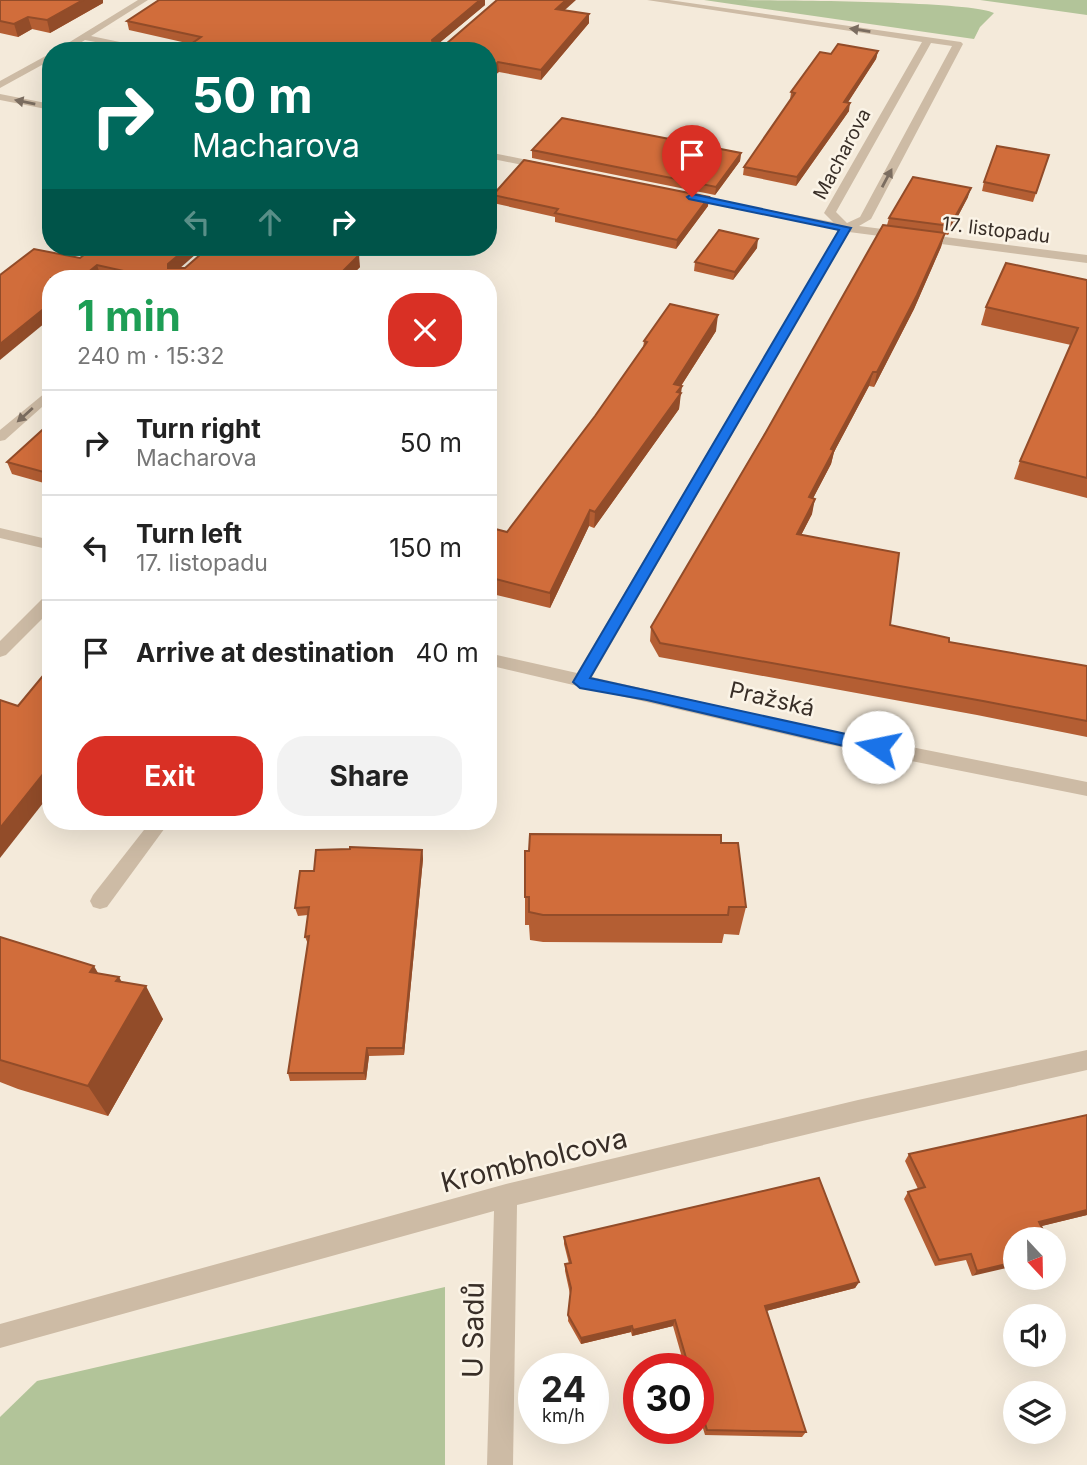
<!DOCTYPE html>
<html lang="en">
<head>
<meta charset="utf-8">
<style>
	:root { --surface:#fff; --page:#f2f2f2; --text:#222; --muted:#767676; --line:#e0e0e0; --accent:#d93025 }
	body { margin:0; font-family:Inter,sans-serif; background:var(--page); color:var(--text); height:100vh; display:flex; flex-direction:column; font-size:26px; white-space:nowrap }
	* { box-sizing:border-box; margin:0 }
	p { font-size:23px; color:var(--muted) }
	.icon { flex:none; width:38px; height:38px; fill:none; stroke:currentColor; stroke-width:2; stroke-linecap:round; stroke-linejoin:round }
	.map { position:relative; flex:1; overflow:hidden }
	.side { position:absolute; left:42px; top:270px; width:455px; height:560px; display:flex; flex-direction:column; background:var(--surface); border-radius:28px; box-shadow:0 7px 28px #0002 }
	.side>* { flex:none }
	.guide { position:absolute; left:42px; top:42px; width:455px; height:214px; border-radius:28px; box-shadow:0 7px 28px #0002; background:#00695c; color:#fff; overflow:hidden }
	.needle { width:46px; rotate:158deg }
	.buttons { position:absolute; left:1003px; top:1227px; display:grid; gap:14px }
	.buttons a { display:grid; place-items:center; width:63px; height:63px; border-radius:50%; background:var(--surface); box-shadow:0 7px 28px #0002; font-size:35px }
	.speed { position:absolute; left:518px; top:1353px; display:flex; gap:14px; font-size:35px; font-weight:700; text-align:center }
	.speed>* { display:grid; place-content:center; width:91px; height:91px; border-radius:50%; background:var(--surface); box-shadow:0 7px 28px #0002; line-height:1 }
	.speed small { font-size:18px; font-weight:400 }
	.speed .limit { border:10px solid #d22; background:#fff; color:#111 }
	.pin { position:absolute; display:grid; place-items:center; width:60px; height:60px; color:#fff; margin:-72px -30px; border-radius:50% 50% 50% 0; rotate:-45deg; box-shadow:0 0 7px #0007 }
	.pin .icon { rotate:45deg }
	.me { position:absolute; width:77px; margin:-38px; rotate:281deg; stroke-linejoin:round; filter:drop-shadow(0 0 5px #0008) }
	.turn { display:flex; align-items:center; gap:24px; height:147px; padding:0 35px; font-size:32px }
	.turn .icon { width:91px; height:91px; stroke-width:2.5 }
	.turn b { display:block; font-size:49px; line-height:60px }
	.lanes { display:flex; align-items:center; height:66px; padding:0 35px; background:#0003; justify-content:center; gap:35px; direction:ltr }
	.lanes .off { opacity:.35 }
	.round { display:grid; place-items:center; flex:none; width:74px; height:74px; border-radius:28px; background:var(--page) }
	.overview { display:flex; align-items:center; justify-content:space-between; height:119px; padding:0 35px }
	h1 { font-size:42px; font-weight:700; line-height:52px; color:#1e9e55 }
	.cta { display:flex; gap:14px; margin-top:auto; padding:14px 35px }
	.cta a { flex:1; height:80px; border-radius:28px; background:var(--accent); color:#fff; font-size:28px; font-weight:700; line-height:80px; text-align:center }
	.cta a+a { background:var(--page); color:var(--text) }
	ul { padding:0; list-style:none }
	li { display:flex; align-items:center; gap:21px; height:105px; padding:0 35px; border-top:2px solid var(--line) }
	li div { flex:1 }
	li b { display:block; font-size:26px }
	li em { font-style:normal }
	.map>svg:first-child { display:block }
	.green { fill:#b2c499 }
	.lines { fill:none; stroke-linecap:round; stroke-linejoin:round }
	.minor { fill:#cdbba5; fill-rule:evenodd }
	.wall { fill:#b45e33 }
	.shaded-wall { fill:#924c29 }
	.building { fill:#d16d3b; stroke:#924c29; stroke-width:2 }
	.oneway { fill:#7b6d60 }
	.route { fill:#1a73e8; stroke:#114b97; stroke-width:2 }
	.labels { text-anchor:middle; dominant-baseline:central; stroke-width:5; stroke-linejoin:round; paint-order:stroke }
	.far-street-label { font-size:19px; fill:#382e27; stroke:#fbf4e7 }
	.street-label { font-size:23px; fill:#382e27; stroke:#fbf4e7 }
	.near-street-label { font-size:28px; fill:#382e27; stroke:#fbf4e7 }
</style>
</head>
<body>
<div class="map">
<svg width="1087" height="1465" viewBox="0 0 1087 1465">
	<rect width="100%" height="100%" fill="#f4eada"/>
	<g class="green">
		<path d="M704,0C748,0 971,0 994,13L980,27L974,39Z"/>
		<polygon points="980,0 1087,0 1087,15"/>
		<polygon points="445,1287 445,1465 0,1465 0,1417 37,1381"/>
	</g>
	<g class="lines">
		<g class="minor">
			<polygon points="138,0 148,0 91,36 163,51 142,51 85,40 67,51 55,51"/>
			<path d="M647,0H669L961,42L963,44L871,219L859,226L1087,255V263L849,232L592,677L826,730L1087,782V796L826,744L488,665V653L577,673L839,230L686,199L682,198V194L833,222L824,213L922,42ZM931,43L952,46L860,217L847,223L836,212Z"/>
			<polygon points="51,53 51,60 0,88 0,81"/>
			<polygon points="0,94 51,104 51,110 0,100"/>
			<polygon points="488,152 542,163 547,166 542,169 488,158"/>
			<polygon points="51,388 51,399 5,440 0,441 0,430"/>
			<polygon points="0,528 51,540 51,550 0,538"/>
			<polygon points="51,595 51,610 6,655 0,657 0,641 45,596"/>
			<polygon points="151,821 170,821 107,907 100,909 93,907 90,901 93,895"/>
			<polygon points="1087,1050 1087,1070 858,1122 517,1205 513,1465 487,1465 494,1211 0,1348 0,1324 506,1184 858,1100"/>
		</g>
	</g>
	<g class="wall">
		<polygon points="0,0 103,3 50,33 32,29 18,37 0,33"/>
		<polygon points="159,0 485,0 485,5 438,44 446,44 564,10 589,23 541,80 499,72 488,51 191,44 129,30 127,21"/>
		<polygon points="878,51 876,59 848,102 849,111 796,186 743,175 744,167 790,100 791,92 831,54"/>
		<polygon points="51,136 51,148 47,138"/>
		<polygon points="532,150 741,153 740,161 715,195 532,158"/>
		<polygon points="1049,155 1033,202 982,191 984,182"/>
		<polygon points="493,195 708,206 676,249 555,222 555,217 493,203"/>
		<polygon points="968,197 948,235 944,234 941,247 914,309 874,387 869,386 834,452 831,464 813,498 812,514 801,535 890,625 949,642 1087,666 1087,737 977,715 659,657 650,641 651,627 887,225 889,218"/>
		<polygon points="757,248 733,280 694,271 695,262"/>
		<polygon points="80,258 181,268 360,267 349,278 106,278 101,277"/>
		<polygon points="1087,280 1087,498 1014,479 1020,461 1071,345 981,325 986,307"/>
		<polygon points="716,331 681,386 679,409 594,528 589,526 550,608 488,593 488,527 507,532 595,416 643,348 644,341"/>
		<polygon points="51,422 51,485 12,474 7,462"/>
		<polygon points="721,843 746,907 739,935 724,934 722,943 543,942 530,940 529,925 525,925 525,897"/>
		<polygon points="422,850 423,859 404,1055 369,1056 366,1080 290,1081 288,1073 308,944 305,937 308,915 298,916 295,908 314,871"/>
		<polygon points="0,937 122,982 163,1019 108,1116 18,1089 0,1082"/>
		<polygon points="909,1154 1087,1215 1041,1226 1015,1239 972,1276 966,1260 935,1266 904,1199 908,1192 918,1189 905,1161"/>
		<polygon points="564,1237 859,1282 855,1288 766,1311 806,1432 802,1437 705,1435 698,1412 698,1368 685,1368 673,1326 632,1336 631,1332 581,1344 568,1321 570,1294 565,1271 565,1264 569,1264 564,1244"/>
	</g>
	<g class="shaded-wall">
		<polygon points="83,0 103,0 103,3 50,33 47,20"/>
		<polygon points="480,0 485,0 485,5 432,49 432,40"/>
		<polygon points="566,0 576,0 556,18 556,9"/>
		<polygon points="589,14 589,23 541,80 541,70"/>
		<polygon points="28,17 32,29 18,37 14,24"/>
		<polygon points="878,51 876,59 843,110 844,102"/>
		<polygon points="498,62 499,72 488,81 488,72"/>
		<polygon points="850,103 849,111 796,186 797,177"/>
		<polygon points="741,153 740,161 715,195 716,187"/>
		<polygon points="971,188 968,197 948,235 950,226"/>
		<polygon points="709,197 708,206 676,249 677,240"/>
		<polygon points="945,233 941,247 914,309 874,387 877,372"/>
		<polygon points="758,239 757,248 733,280 735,272"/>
		<polygon points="188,247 204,247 171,276 168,268 168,264"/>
		<polygon points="359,255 360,267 349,278 336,278"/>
		<polygon points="97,265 101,277 99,278 81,278"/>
		<polygon points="51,303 51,318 0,360 0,344"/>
		<polygon points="718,315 716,331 672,400 674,384"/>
		<polygon points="873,372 869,386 834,452 831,464 806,512 809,497 831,449"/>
		<polygon points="682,386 679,409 594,528 595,512"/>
		<polygon points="815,499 812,514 794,549 797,534"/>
		<polygon points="590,510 589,526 550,608 550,593"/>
		<polygon points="51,764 51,793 0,858 0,828"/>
		<polygon points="422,850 423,859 404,1055 403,1048"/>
		<polygon points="94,966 113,999 90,972"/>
		<polygon points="119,977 135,1005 146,986 163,1019 108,1116 88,1086 116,981"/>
		<polygon points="367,1048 369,1056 366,1080 364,1073"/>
		<polygon points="1087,1210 1087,1215 1034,1228 1039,1222"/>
		<polygon points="1045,1234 1040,1239 1027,1239"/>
		<polygon points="1015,1262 1015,1266 972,1276 977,1271"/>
		<polygon points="859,1282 855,1288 762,1312 765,1306"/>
		<polygon points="675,1320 673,1326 632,1336 633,1330"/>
		<polygon points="632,1326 631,1332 581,1344 581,1338"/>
	</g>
	<g class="building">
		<polygon points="0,0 83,0 47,20 28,17 14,24 0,21"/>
		<polygon points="159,0 480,0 432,40 433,44 446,44 497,0 566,0 556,9 589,14 541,70 498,62 488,72 488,51 181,51 201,37 127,21"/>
		<polygon points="838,44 878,51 844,102 850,103 797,177 744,167 795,93 791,92 820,52 831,54"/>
		<polygon points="562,118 741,153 716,187 532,150"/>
		<polygon points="997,146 1049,155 1036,193 984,182"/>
		<polygon points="524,160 709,197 677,240 555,213 558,209 493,195"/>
		<polygon points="913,177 971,188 950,226 889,218"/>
		<polygon points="883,225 945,233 917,295 877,372 873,372 831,449 834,450 809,497 815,499 797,534 899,553 890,625 949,638 949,642 1087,666 1087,721 983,701 660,643 651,627 766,432"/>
		<polygon points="719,230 758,239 735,272 695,262"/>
		<polygon points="94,247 188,247 168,264 168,268 185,268 209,247 323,247 359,255 336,278 155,278 97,265 81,278 51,278 51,303 0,344 0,275 34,249 80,258"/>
		<polygon points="1006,263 1087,280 1087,478 1020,461 1078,328 986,307"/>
		<polygon points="670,304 718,315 674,384 682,386 677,392 681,393 595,512 590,510 550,593 488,577 488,527 507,532 595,416 647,342 644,341"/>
		<polygon points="51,422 51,474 7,462"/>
		<polygon points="51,666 51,764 0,828 0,700 18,706"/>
		<polygon points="530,834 721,835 721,843 738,843 746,907 729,907 728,915 543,915 529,912 529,897 525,897 525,851 529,851"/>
		<polygon points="350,847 422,850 403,1048 367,1048 364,1073 288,1073 309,936 305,937 309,907 295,908 300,871 314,871 316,850 350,849"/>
		<polygon points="0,937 94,966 90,972 119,977 116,981 146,986 88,1086 0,1060"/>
		<polygon points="1087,1115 1087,1210 1039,1222 1045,1234 1027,1239 1015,1239 1015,1262 977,1271 971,1254 939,1260 908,1192 925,1187 909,1154"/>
		<polygon points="819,1178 859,1282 765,1306 806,1432 707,1430 698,1400 698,1368 689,1368 675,1320 633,1330 632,1326 581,1338 568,1315 571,1288 565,1264 571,1263 564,1237"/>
	</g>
	<defs><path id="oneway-solid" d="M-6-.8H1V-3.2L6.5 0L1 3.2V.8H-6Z" transform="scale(1.75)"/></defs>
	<g class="oneway">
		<use href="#oneway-solid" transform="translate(860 30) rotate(-171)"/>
		<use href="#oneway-solid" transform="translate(25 102) rotate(-169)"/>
		<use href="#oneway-solid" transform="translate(887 178) rotate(-62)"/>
		<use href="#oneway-solid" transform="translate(25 415) rotate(138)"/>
	</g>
	<polygon class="route" points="692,194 851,228 590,678 878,741 884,743 887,747 884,752 878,754 647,700 580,688 573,682 839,230 689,199 687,197"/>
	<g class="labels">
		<g class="far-street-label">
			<text transform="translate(842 154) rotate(-62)">Macharova</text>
			<text transform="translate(996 230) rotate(7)">17. listopadu</text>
		</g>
		<g class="street-label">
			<text transform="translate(772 699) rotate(13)">Pražská</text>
		</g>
		<g class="near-street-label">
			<text transform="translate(534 1160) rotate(-14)">Krombholcova</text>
			<text transform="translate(473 1330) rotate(-89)">U Sadů</text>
		</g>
	</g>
</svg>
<div class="buttons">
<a><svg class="needle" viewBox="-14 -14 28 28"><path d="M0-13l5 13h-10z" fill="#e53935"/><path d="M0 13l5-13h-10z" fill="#767676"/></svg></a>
<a><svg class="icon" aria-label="sound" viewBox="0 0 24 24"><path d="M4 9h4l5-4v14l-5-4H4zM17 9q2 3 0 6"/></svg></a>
<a><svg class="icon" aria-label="layers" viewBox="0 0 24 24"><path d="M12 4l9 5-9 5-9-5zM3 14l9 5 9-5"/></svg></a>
</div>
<div class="speed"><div>24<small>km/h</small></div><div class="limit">30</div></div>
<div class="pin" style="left:692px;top:197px;background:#d93025"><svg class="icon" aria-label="arrive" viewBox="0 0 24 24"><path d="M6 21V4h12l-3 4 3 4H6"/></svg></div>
<svg class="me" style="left:878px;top:747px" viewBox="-20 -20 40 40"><circle r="19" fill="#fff"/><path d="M0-13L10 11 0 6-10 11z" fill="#1a73e8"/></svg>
<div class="guide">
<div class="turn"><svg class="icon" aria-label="right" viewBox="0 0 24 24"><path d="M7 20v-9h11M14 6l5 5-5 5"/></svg><div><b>50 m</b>Macharova</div></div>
<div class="lanes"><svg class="icon off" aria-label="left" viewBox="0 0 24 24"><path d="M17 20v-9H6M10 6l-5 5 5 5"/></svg><svg class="icon off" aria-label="ahead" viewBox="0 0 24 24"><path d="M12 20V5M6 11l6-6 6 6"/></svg><svg class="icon" aria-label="right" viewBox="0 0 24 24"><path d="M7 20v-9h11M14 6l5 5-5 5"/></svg></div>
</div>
<section class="side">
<div class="overview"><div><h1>1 min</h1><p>240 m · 15:32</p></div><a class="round" style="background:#d93025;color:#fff"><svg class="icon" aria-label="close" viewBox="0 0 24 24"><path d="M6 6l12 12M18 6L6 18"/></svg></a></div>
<ul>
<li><svg class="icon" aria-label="right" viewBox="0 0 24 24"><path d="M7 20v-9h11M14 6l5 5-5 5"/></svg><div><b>Turn right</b><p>Macharova</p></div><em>50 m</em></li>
<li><svg class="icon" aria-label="left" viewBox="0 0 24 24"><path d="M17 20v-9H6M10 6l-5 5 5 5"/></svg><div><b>Turn left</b><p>17. listopadu</p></div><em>150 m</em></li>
<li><svg class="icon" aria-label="arrive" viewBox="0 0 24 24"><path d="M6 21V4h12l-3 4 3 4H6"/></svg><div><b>Arrive at destination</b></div><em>40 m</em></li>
</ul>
<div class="cta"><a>Exit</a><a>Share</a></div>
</section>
</div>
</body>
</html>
